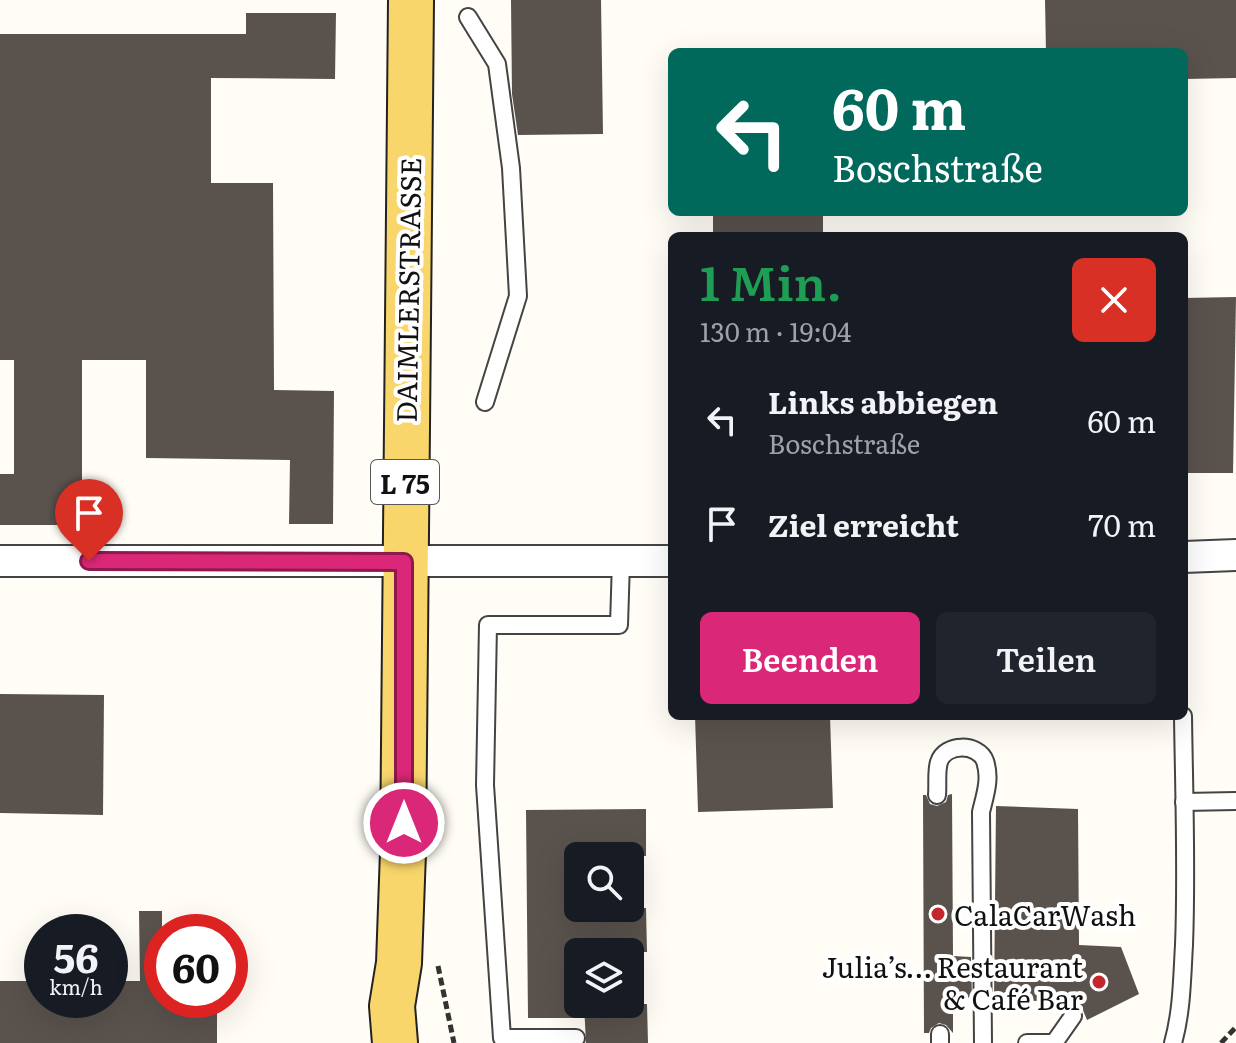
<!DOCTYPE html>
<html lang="de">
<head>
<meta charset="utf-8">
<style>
	:root { --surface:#171b24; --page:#20242c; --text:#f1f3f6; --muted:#9ea1a6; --accent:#db2777 }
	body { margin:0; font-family:Literata,serif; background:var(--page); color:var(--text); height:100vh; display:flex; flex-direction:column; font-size:30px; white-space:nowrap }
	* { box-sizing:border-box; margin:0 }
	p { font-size:26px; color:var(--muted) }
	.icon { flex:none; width:44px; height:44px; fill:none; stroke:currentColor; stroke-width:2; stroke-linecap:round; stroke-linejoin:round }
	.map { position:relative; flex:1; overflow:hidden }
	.panel { position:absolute; left:668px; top:232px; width:520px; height:488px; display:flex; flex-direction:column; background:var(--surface); border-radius:12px; box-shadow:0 8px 32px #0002 }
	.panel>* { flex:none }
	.top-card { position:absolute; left:668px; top:48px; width:520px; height:168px; border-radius:12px; box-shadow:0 8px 32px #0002; background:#00695c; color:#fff; overflow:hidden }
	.controls { position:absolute; left:564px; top:842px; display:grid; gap:16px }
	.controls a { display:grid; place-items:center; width:80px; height:80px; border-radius:12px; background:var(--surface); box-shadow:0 8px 32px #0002; font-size:40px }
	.speed { position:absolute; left:24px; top:914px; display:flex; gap:16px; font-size:40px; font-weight:700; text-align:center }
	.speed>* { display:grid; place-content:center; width:104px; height:104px; border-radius:50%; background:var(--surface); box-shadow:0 8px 32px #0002; line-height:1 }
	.speed small { font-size:20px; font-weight:400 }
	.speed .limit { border:12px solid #d22; background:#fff; color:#111 }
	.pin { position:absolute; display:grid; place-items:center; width:68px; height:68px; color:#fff; margin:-82px -34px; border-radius:50% 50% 50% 0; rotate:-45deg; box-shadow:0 0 8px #0007 }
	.pin .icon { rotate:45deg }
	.me { position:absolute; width:88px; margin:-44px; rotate:0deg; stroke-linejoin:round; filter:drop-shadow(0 0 6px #0008) }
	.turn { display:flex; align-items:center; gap:28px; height:168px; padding:0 32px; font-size:36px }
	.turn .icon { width:104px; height:104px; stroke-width:2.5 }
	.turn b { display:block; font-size:56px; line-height:68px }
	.round { display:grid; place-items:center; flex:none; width:84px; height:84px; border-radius:12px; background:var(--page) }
	.summary { display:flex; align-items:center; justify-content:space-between; height:136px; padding:0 32px }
	h1 { font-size:48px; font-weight:600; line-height:60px; color:#1e9e55 }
	.action { display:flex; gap:16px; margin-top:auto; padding:16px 32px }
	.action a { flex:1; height:92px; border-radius:12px; background:var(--accent); color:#fff; font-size:32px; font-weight:600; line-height:92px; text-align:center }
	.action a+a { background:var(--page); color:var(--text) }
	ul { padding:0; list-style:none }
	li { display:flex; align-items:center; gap:24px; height:104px; padding:0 32px }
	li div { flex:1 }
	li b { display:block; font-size:30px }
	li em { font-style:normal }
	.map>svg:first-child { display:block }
	.building { fill:#5a524d }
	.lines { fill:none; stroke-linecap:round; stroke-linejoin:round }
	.lane-casing { stroke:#444; stroke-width:20 }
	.street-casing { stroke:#444; stroke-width:34 }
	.primary-casing { stroke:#222; stroke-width:48 }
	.path { stroke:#333; stroke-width:5; stroke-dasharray:8 4; stroke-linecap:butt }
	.lane { stroke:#fff; stroke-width:16 }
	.street { stroke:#fff; stroke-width:30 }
	.primary { stroke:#f9d66b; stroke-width:44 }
	.route-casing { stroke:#8e194d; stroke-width:20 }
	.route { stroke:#db2777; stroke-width:14 }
	.poi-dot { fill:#c4262e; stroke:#fff; stroke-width:3 }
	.labels { text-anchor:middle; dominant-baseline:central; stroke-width:8; stroke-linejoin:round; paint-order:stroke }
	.shield { fill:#fff; stroke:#585858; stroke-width:2 }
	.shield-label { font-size:26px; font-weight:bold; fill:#111 }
	.street-label { font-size:28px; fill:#111; stroke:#fff }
	.poi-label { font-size:28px; fill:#111; stroke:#fff; text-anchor:start }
</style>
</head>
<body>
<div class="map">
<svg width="1236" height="1043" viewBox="0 0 1236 1043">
	<rect width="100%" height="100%" fill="#fffdf5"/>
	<g class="building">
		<polygon points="511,0 601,0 603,134 518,135 512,94"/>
		<polygon points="1045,0 1236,0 1236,78 1184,79 1184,52 1046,52"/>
		<polygon points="246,13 336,13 335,79 211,78 211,183 273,183 274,390 334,391 333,524 289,524 290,460 146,458 146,360 82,360 82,525 0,525 0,474 14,474 14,360 0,360 0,34 246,34"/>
		<rect x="713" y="212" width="110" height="24"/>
		<polygon points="1236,297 1233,473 1184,473 1184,298"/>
		<polygon points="0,694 104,695 103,815 0,813"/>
		<polygon points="695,716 830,716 833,808 698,812"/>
		<polygon points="952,794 953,956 971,957 972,998 953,997 953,1033 946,1025 939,1023 931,1028 929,1033 924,1033 923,795 926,795 930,804 937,806 946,802 948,795"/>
		<polygon points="996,806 1078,809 1079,945 1121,947 1139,994 1087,1020 1080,1003 994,999"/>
		<polygon points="646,809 646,856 578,856 578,908 646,908 647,952 578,952 578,1018 528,1018 526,810"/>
		<polygon points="139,911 162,911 162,1000 217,1000 217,1043 0,1043 0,981 42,981 42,1000 110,1000 110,981 140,981"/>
		<polygon points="584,1004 647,1004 648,1043 586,1043"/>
	</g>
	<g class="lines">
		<defs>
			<g id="lane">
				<polyline points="468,17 497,64 511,168 518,296 485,402"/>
				<path d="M937,795C938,785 936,772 939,762C945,743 978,743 985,761C991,779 985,795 981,812L983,1043"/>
				<polyline points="1184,802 1236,801"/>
				<polyline points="576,1038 502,1038 485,785 488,625 619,625 621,561"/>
				<polyline points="940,1043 940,1034"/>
				<polyline points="1027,1043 1054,1043"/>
				<polyline points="1054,1043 1073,1016"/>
				<path d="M1173,1043C1182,1011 1182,978 1184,945C1187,869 1184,792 1183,716"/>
			</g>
			<g id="street">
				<polyline points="1184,557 1236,555"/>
				<polyline points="0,561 672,561"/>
			</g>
			<polyline id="primary" points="395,1043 392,1006 399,963 403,852 411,0"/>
		</defs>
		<use href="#lane" class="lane-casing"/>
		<use href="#street" class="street-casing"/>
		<use href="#primary" class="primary-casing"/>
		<g class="path">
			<polyline points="438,966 454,1043"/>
			<polyline points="1221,1043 1236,1027"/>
		</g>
		<use href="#lane" class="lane"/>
		<use href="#street" class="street"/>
		<use href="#primary" class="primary"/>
	</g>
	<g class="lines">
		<defs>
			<polyline id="route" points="89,561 404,562 404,823"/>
		</defs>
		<use href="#route" class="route-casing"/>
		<use href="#route" class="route"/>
	</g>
	<g class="poi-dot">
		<circle cx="938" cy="914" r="8"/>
		<circle cx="1099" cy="982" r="8"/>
	</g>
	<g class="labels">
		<rect class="shield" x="371" y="460" width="68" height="44" rx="6"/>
		<g class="shield-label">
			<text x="405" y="482">L 75</text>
		</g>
		<g class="street-label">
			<text transform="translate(407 290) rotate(-89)">DAIMLERSTRASSE</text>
		</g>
		<g class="poi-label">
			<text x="954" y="914">CalaCarWash</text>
			<text x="1083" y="966" text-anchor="end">Julia’s… Restaurant<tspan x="1083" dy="32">&amp; Café Bar</tspan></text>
		</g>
	</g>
</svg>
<div class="controls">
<a><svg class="icon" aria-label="search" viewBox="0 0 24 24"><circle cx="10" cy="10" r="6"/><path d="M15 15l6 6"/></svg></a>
<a><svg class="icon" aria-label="layers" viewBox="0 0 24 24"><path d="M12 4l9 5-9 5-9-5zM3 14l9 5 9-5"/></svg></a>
</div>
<div class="speed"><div>56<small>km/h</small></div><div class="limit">60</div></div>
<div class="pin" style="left:89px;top:561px;background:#d93025"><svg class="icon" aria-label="arrive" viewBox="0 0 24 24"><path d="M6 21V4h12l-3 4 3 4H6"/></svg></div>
<svg class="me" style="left:404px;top:823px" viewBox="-20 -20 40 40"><circle r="17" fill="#db2777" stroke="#fff" stroke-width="3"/><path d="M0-11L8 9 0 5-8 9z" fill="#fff"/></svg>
<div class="top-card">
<div class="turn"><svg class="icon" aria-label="left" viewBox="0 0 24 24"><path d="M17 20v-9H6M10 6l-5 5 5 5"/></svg><div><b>60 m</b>Boschstraße</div></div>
</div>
<section class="panel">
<div class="summary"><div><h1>1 Min.</h1><p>130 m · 19:04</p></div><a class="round" style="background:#d93025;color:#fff"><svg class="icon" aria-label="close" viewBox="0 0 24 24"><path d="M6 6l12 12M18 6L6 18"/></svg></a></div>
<ul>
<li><svg class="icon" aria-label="left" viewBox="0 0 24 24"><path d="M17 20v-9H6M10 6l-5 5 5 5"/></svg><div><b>Links abbiegen</b><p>Boschstraße</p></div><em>60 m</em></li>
<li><svg class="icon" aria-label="arrive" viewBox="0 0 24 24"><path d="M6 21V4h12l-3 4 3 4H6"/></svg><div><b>Ziel erreicht</b></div><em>70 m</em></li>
</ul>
<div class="action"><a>Beenden</a><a>Teilen</a></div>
</section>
</div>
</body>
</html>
